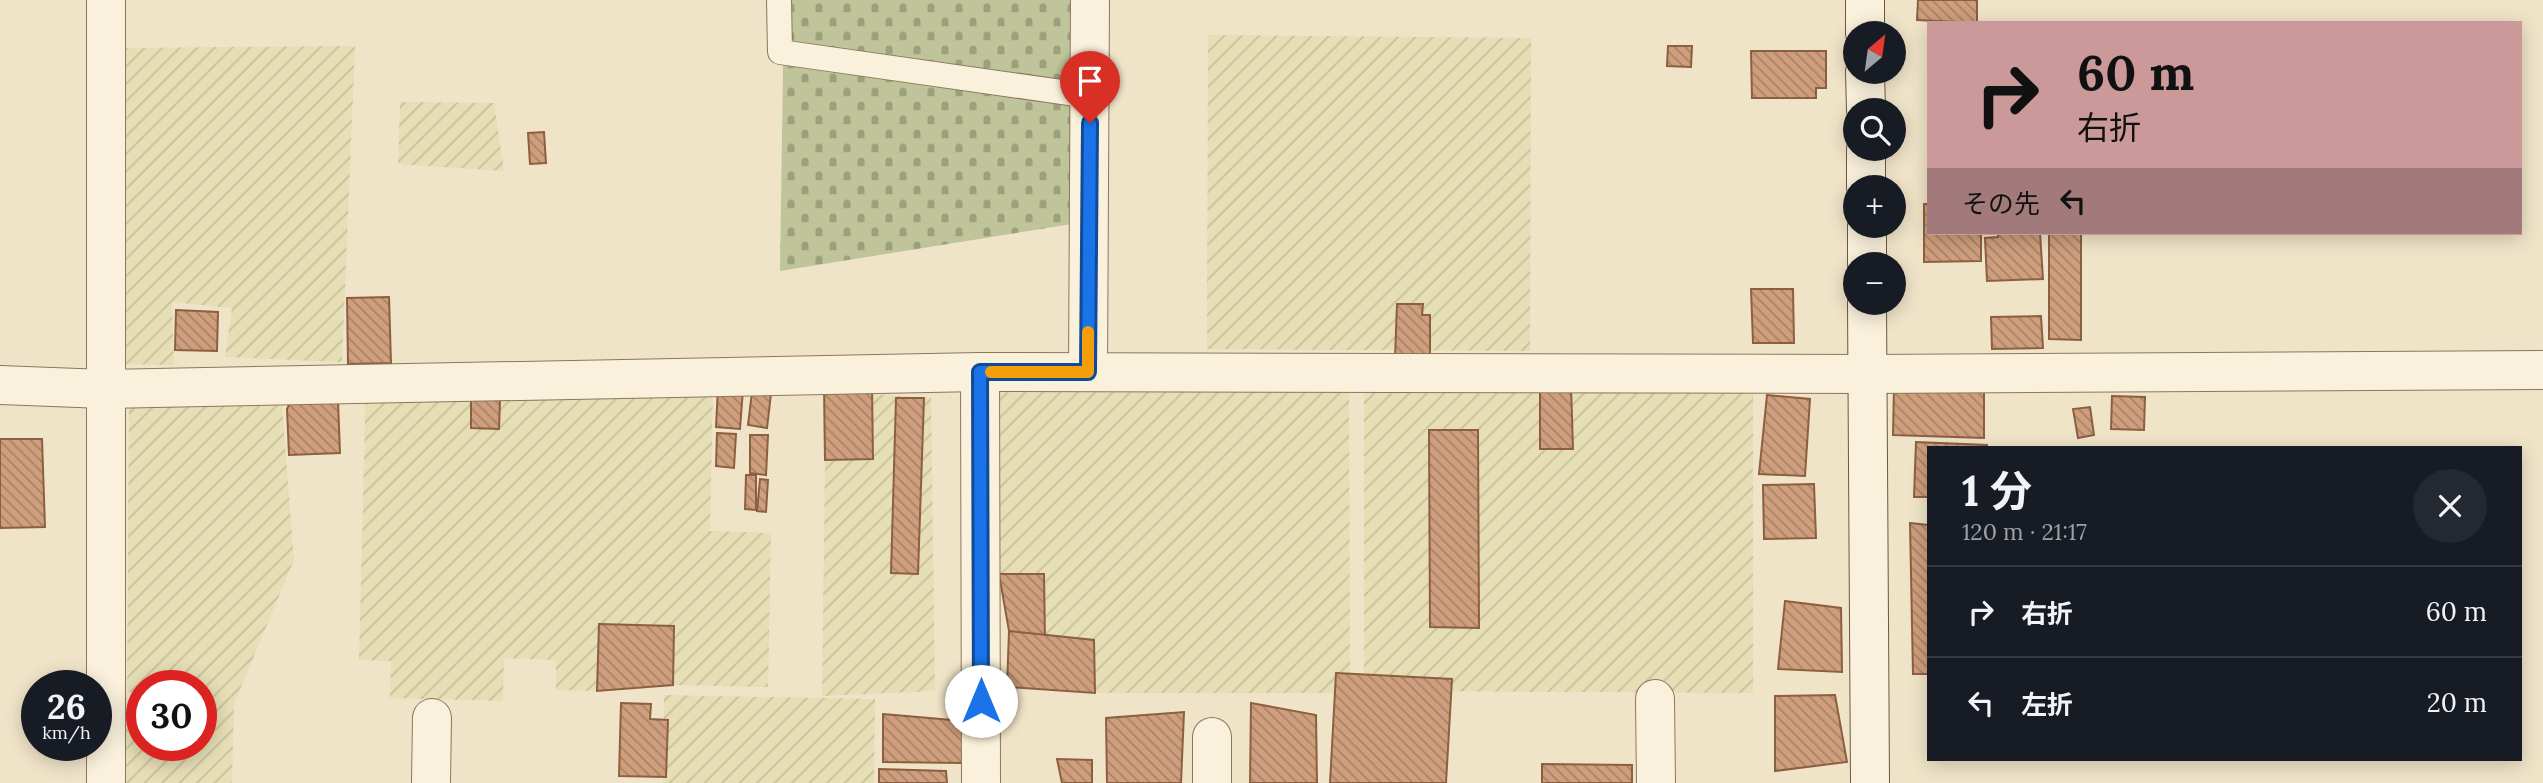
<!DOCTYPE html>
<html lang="ja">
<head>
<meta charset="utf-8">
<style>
	:root { --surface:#171b24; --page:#242831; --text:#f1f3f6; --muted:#9ea1a6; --line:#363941 }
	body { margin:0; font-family:Lora,"Noto Sans JP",serif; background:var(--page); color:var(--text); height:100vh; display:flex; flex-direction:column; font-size:26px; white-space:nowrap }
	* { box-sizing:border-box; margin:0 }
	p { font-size:23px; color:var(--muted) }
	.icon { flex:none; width:38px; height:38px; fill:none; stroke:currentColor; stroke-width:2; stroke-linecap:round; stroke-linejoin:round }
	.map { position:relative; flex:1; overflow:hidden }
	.side { position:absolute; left:1927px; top:446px; width:595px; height:315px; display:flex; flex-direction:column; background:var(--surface); border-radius:0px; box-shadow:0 4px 18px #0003 }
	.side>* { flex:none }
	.hud { position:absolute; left:1927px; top:21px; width:595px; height:214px; border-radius:0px; box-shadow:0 4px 18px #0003; background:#cc999b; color:#111; overflow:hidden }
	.needle { width:46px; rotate:29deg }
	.buttons { position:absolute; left:1843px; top:21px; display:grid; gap:14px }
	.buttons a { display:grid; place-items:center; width:63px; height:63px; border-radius:50%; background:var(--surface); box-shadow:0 4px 18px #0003; font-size:35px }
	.speed { position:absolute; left:21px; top:670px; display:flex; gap:14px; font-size:35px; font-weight:700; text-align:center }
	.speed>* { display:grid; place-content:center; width:91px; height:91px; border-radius:50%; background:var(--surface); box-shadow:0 4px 18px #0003; line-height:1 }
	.speed small { font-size:18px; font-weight:400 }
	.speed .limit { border:10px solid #d22; background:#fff; color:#111 }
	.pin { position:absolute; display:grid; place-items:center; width:60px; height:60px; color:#fff; margin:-72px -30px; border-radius:50% 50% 50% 0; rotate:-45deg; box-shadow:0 0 7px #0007 }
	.pin .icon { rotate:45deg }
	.me { position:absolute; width:77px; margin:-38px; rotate:0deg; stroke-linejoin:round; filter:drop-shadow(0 0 5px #0008) }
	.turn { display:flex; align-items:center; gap:24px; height:147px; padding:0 35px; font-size:32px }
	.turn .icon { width:91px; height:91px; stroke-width:2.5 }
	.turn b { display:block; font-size:49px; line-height:60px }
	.then { display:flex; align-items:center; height:66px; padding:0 35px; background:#0003; gap:14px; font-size:26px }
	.round { display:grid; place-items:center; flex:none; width:74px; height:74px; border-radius:37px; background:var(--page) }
	.overview { display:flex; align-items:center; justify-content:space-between; height:119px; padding:0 35px }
	h1 { font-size:42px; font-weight:700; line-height:52px }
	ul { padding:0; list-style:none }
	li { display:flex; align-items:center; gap:21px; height:91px; padding:0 35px; border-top:2px solid var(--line) }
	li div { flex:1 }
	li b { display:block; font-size:26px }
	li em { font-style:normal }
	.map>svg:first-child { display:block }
	.farmland { fill:url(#farmland-furrows) }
	.cemetery { fill:url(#cemetery-stones) }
	.building { fill:url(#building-back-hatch); stroke:#8d5f41; stroke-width:2 }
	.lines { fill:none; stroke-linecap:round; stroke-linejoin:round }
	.lane-casing { stroke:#8d765c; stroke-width:26 }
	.street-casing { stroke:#8d765c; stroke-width:40 }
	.secondary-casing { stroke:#6f573f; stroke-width:40 }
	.lane { stroke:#faf1dc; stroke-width:24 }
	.street { stroke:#faf1dc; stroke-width:38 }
	.secondary { stroke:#faf1dc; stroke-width:38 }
	.route-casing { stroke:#114b97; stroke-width:18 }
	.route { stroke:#1a73e8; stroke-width:12 }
	.slow { stroke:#f59e0b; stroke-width:12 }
</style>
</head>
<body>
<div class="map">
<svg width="2543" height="783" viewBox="0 0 2543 783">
	<defs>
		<pattern id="farmland-furrows" width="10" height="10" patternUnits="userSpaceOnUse" patternTransform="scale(1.75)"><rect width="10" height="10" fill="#e6deb5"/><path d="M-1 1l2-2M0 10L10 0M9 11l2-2" fill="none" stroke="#c6bf9b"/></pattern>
		<pattern id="cemetery-stones" width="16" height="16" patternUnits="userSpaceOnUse" patternTransform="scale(1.75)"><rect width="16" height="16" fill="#bfc49a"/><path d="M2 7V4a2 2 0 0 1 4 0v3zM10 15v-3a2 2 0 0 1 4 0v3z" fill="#9ca07d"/></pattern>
		<pattern id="building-back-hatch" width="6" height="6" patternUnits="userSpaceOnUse" patternTransform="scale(1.75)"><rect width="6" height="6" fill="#cf9f7d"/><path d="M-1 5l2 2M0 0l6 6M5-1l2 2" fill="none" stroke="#a98266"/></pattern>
	</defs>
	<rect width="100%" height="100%" fill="#f0e4c8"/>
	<g class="farmland">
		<polygon points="1208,35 1531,38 1530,351 1207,349"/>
		<polygon points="355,46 342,362 225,357 232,308 172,302 174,365 117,364 122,48"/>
		<polygon points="400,102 494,103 504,171 398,164"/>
		<polygon points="366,380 713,390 710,531 771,533 768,687 673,685 597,691 556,690 556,660 504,658 503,701 390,698 391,661 359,660"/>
		<polygon points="1364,384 1753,386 1753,693 1364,691"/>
		<polygon points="1349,385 1350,673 1336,673 1335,693 1095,693 1094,640 1045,640 999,574 998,386"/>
		<polygon points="281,393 294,560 234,704 232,783 125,783 125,699 142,700 142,746 201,746 201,702 217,703 201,701 201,686 142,686 142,694 127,692 129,397"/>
		<polygon points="872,394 931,398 935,691 822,696 825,460 873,459"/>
		<polygon points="664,695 875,699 874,783 663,783"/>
	</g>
	<polygon class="cemetery" points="784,0 1076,0 1078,223 780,271"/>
	<g class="building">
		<polygon points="1918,0 1977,0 1977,23 1917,20"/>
		<polygon points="1668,46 1692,46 1691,67 1667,66"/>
		<polygon points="1751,51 1826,51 1826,88 1816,88 1816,98 1752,98"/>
		<polygon points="544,132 546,163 530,164 528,133"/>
		<polygon points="1924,204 1928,204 1928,233 1981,233 1981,261 1924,262"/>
		<polygon points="1998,233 2040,233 2043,279 1987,281 1985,238 1998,237"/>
		<polygon points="2049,233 2081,233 2081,340 2049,339"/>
		<polygon points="1751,289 1793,289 1794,343 1753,343"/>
		<polygon points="389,297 391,363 348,364 347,298"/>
		<polygon points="1397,304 1423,304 1422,315 1430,315 1430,356 1395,358"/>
		<polygon points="176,310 218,312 217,351 175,350"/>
		<polygon points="2041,316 2043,348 1992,349 1991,317"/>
		<polygon points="824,386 872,386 873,459 825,460"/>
		<polygon points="1571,386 1573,449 1540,449 1540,387"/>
		<polygon points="1894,387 1984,389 1984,438 1893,435"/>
		<polygon points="718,388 743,389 740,429 716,427"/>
		<polygon points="752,392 771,394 767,428 748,425"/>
		<polygon points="1767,395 1810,399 1805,476 1759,474"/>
		<polygon points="2112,396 2145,397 2144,430 2111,429"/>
		<polygon points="896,398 924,398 918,574 891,573"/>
		<polygon points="471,400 500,400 499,429 471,428"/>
		<polygon points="338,401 340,453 289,455 287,409 290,403"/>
		<polygon points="2090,407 2094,435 2078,438 2073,409"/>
		<polygon points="1429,430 1478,430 1479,628 1430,627"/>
		<polygon points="717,433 736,434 734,468 716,466"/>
		<polygon points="750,435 768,435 766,475 750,473"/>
		<polygon points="0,439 42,439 45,527 0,528"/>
		<polygon points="1916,442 1987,445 1987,448 1928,448 1928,497 1914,497"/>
		<polygon points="746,475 756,475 756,510 745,509"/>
		<polygon points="760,479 768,480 766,512 757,511"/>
		<polygon points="1814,484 1816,538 1764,539 1763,485"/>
		<polygon points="1910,523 1928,525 1928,674 1913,674"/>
		<polygon points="999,574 1044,574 1045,640 1009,631"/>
		<polygon points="1785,601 1841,608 1842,672 1778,669"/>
		<polygon points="599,624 674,626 673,685 597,691"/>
		<polygon points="1009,631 1094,640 1095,693 1007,687"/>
		<polygon points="1336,673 1452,679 1446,783 1330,783"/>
		<polygon points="1835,695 1847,762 1775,771 1775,696"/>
		<polygon points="621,703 651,704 650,719 668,720 666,777 619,776"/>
		<polygon points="1251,703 1316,715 1317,783 1250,783"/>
		<polygon points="1184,712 1181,783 1107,783 1106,718"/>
		<polygon points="883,714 963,721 962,763 883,762"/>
		<polygon points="1057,759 1092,760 1092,783 1062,783"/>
		<polygon points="1542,764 1632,765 1632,783 1542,783"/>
		<polygon points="879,769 946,771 947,783 879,783"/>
	</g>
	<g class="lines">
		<defs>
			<polyline id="lane" points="779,0 780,52 1090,96"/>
			<g id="street">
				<polyline points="980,372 981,783"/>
				<polyline points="1088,372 1090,0"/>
				<polyline points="0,385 104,389 980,372 1868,374 2543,370"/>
				<polyline points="1655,699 1656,783"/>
				<polyline points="1212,737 1212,783"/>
				<polyline points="106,783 106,0"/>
				<polyline points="431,783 432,718"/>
			</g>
			<g id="secondary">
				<polyline points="1865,0 1865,33"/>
				<polyline points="1865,72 1866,110"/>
				<polyline points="1866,149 1866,187"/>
				<polyline points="1867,226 1867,264"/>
				<polyline points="1867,303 1870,783"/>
			</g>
		</defs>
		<use href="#lane" class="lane-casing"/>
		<use href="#street" class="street-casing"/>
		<use href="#secondary" class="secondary-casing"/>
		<use href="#lane" class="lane"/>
		<use href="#street" class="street"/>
		<use href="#secondary" class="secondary"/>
	</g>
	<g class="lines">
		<defs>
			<polyline id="route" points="981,701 980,372 1088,372 1090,123"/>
		</defs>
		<use href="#route" class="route-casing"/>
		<use href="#route" class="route"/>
		<polyline class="slow" points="991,372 1088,372 1088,332"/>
	</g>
</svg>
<div class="buttons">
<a><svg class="needle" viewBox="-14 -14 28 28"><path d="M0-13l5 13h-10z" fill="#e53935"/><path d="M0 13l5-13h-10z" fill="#9ea1a6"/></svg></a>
<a><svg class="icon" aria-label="search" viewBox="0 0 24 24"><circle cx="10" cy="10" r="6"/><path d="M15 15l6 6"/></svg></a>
<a>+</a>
<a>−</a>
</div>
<div class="speed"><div>26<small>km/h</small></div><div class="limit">30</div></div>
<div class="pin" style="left:1090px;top:123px;background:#d93025"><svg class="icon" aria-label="arrive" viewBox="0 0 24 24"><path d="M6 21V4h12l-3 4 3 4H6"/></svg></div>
<svg class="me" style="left:981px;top:701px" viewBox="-20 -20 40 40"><circle r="19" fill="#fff"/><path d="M0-13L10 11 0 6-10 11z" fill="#1a73e8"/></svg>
<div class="hud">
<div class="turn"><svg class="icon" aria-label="right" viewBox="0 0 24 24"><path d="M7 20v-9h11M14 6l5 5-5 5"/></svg><div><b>60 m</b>右折</div></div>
<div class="then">その先<svg class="icon" aria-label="left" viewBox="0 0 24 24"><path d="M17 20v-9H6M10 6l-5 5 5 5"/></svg></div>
</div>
<section class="side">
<div class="overview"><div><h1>1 分</h1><p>120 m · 21:17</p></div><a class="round"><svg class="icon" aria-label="close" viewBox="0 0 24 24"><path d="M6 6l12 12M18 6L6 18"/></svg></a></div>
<ul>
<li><svg class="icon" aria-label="right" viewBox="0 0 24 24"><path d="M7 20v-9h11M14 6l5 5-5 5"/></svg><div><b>右折</b></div><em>60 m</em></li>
<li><svg class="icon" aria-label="left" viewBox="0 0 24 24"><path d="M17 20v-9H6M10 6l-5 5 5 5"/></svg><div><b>左折</b></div><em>20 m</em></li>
</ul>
</section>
</div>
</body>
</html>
